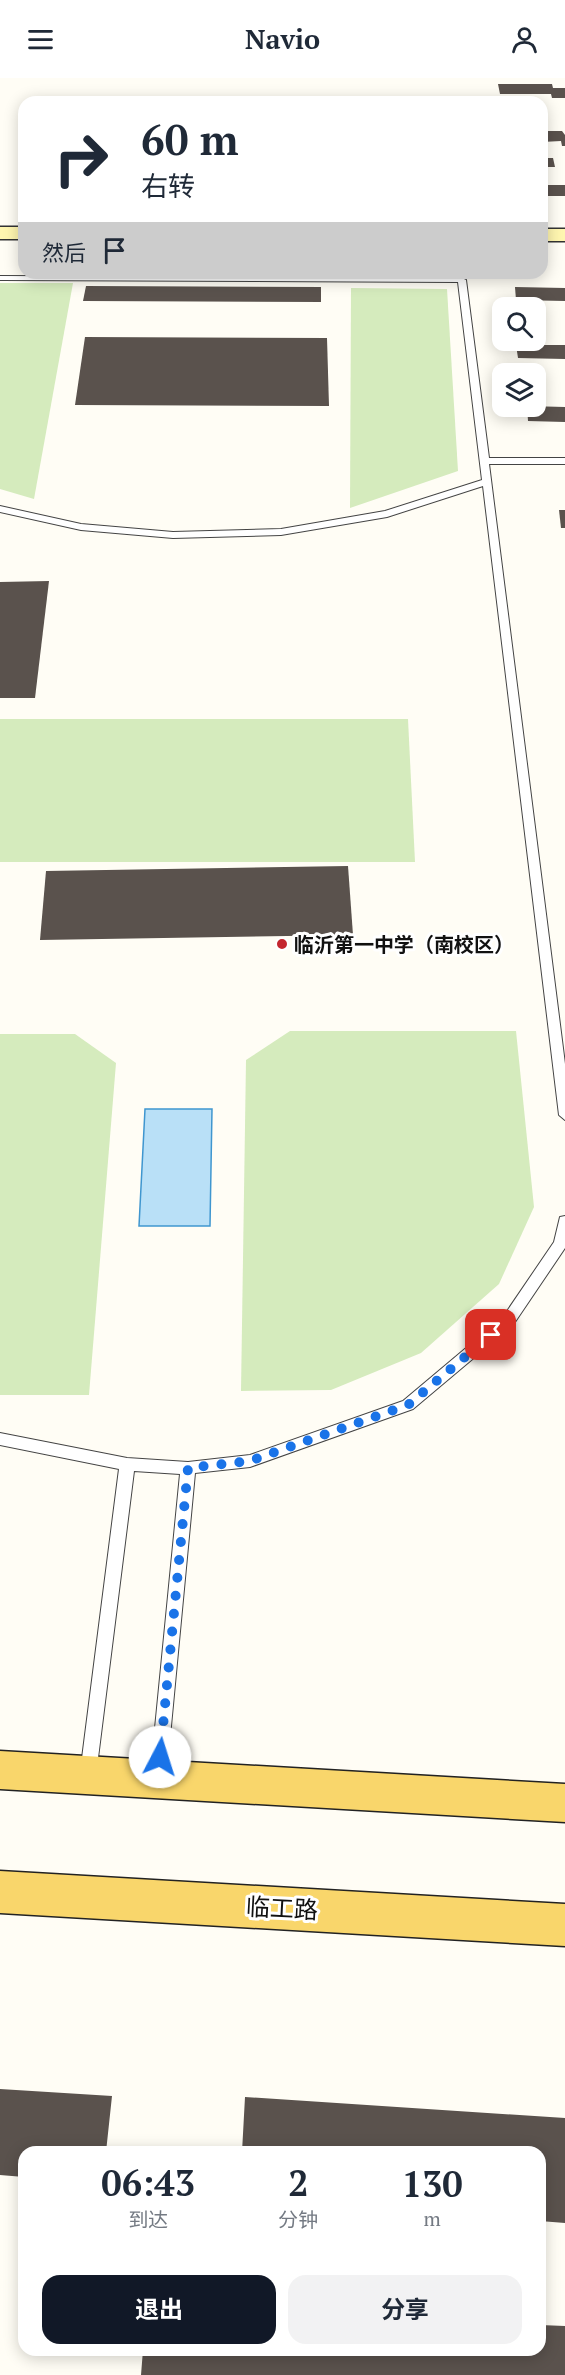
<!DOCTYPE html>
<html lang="zh">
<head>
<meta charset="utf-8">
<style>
	:root { --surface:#fff; --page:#f2f2f3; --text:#1f2937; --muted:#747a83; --accent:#111827 }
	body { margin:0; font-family:"PT Serif","Noto Sans SC",serif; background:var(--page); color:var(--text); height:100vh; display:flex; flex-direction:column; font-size:22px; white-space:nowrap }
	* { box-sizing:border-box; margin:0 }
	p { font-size:20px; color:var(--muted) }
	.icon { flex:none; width:33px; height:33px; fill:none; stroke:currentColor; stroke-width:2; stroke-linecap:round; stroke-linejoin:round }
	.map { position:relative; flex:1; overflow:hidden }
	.drawer { position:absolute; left:18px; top:2068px; width:528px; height:210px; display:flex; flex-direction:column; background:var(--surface); border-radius:18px; box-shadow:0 3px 15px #0003 }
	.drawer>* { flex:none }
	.guide { position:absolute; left:18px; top:18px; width:530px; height:183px; border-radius:18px; box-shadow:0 3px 15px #0003; background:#fff; color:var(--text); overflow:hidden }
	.tools { position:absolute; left:492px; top:219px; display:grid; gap:12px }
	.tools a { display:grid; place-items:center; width:54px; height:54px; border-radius:12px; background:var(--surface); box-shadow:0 3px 15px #0003; font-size:30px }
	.pin { position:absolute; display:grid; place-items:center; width:51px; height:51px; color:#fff; margin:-26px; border-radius:12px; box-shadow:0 3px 9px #0006 }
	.me { position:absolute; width:66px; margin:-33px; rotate:5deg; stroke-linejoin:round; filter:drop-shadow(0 0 4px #0008) }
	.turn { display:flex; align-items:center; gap:21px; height:126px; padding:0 24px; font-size:27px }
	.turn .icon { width:78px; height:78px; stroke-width:2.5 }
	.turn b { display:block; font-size:42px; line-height:51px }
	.then { display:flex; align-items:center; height:57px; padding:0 24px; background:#0003; gap:12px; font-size:22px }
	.eta { display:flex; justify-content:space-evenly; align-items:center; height:102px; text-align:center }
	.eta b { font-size:36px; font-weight:700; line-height:42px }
	.button { display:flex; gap:12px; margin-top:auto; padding:12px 24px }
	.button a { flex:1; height:69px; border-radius:18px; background:var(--accent); color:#fff; font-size:24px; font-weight:700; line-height:69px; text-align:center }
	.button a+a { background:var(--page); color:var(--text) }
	header { display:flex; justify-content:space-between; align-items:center; height:78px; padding:0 24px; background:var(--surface); font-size:27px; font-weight:700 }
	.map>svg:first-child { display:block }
	.green { fill:#d5ebbd }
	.water { fill:#b9e0f7; stroke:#3f96cf; stroke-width:1.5 }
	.building { fill:#5a524d }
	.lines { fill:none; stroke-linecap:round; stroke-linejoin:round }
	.lane-casing { stroke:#444; stroke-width:2 }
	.secondary-casing { stroke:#333; stroke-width:3 }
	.primary-casing { stroke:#222; stroke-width:3 }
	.lane { fill:#fff; fill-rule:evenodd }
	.secondary { fill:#fff6b0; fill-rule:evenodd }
	.primary { fill:#f9d66b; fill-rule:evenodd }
	.route { stroke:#1a73e8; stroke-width:10; stroke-dasharray:0 18 }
	.poi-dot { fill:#c4262e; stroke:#fff; stroke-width:2 }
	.labels { text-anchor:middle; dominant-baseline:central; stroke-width:6; stroke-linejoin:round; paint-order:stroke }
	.poi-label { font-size:20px; font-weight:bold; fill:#111; stroke:#fff; text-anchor:start }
	.near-street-label { font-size:24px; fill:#111; stroke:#fff }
</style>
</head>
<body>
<header><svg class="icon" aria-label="menu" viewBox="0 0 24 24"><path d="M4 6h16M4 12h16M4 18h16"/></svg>Navio<svg class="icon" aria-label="person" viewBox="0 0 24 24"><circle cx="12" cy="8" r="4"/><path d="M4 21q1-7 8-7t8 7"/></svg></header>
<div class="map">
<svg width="565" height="2297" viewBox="0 0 565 2297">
	<rect width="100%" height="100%" fill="#fffdf5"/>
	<g class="green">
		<polygon points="0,205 73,205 34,421 0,411"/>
		<polygon points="351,210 447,211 458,393 350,430"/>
		<polygon points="0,641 408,641 415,784 0,784"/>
		<polygon points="290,953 516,953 534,1129 499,1206 421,1275 331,1312 241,1313 246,982"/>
		<polygon points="0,956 75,956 116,985 89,1317 0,1317"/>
	</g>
	<polygon class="water" points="145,1031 212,1031 210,1148 139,1148"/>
	<g class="building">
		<polygon points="498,6 552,6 553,10 565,10 565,20 552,20 551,16 500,16"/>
		<polygon points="542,53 562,53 565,57 565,68 562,68 561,63 542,64"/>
		<polygon points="542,80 553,80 555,89 542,89"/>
		<rect x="542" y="107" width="23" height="11"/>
		<polygon points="86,208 321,209 321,224 83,223"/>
		<polygon points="515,209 565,210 565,223 516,222"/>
		<polygon points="85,259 327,260 329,328 75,327"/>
		<polygon points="516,267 565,267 565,281 518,280"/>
		<polygon points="527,328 565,329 565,344 528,343"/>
		<polygon points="559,432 565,432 565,450 561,450"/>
		<polygon points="49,503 35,620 0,620 0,504"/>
		<polygon points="348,788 353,857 40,862 46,793"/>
		<polygon points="0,2011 112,2018 106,2074 24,2074 24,2099 0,2097"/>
		<polygon points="245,2019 565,2040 565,2145 540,2143 540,2074 242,2074"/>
		<polygon points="540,2247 565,2248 565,2297 141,2297 143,2272 540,2272"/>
	</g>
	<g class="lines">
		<defs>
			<g id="lane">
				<polygon points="0,198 462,200 466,202 489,380 565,380 565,386 489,386 565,986 565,1042 559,1037 483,408 387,439 281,457 173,460 81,452 0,434 0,428 81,446 173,454 281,451 385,433 482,402 458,204 0,202"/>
				<polygon points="565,1138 565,1170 513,1247 413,1331 250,1389 195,1395 166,1701 164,1707 158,1709 152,1707 150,1701 180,1396 134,1393 96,1696 94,1702 88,1704 82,1702 80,1696 119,1391 0,1367 0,1355 127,1380 188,1384 250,1377 403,1323 503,1239 554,1164 560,1139"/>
			</g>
			<g id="secondary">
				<rect x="0" y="149" width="24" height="12"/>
				<rect x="542" y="151" width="23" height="12"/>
			</g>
			<g id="primary">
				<polygon points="0,1673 565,1706 565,1744 0,1711"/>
				<polygon points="0,1793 565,1826 565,1868 0,1835"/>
			</g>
		</defs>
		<use href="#lane" class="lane-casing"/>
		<use href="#secondary" class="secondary-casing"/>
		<use href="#primary" class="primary-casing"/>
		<use href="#lane" class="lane"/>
		<use href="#secondary" class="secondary"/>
		<use href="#primary" class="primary"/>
	</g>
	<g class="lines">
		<polyline class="route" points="160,1679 188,1390 250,1383 408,1327 491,1257"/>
	</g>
	<circle class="poi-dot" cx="282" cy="866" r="6"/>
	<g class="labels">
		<g class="poi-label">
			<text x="294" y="866">临沂第一中学（南校区）</text>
		</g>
		<g class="near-street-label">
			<text transform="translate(282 1830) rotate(3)">临工路</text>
		</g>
	</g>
</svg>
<div class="tools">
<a><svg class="icon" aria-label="search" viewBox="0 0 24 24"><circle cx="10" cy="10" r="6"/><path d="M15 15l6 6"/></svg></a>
<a><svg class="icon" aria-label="layers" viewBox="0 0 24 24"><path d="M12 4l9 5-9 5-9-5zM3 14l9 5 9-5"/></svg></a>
</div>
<div class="pin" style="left:491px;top:1257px;background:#d93025"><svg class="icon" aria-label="arrive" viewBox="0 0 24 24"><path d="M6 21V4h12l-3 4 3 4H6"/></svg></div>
<svg class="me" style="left:160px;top:1679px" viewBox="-20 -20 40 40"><circle r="19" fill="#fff"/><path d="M0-13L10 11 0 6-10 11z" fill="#1a73e8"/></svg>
<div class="guide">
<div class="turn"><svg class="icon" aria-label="right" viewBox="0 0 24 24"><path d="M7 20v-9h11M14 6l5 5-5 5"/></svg><div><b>60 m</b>右转</div></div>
<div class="then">然后<svg class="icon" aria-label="arrive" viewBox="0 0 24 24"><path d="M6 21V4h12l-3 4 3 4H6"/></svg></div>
</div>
<section class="drawer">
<div class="eta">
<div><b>06:43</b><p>到达</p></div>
<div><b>2</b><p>分钟</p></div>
<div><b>130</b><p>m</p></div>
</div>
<div class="button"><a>退出</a><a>分享</a></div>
</section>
</div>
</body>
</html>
